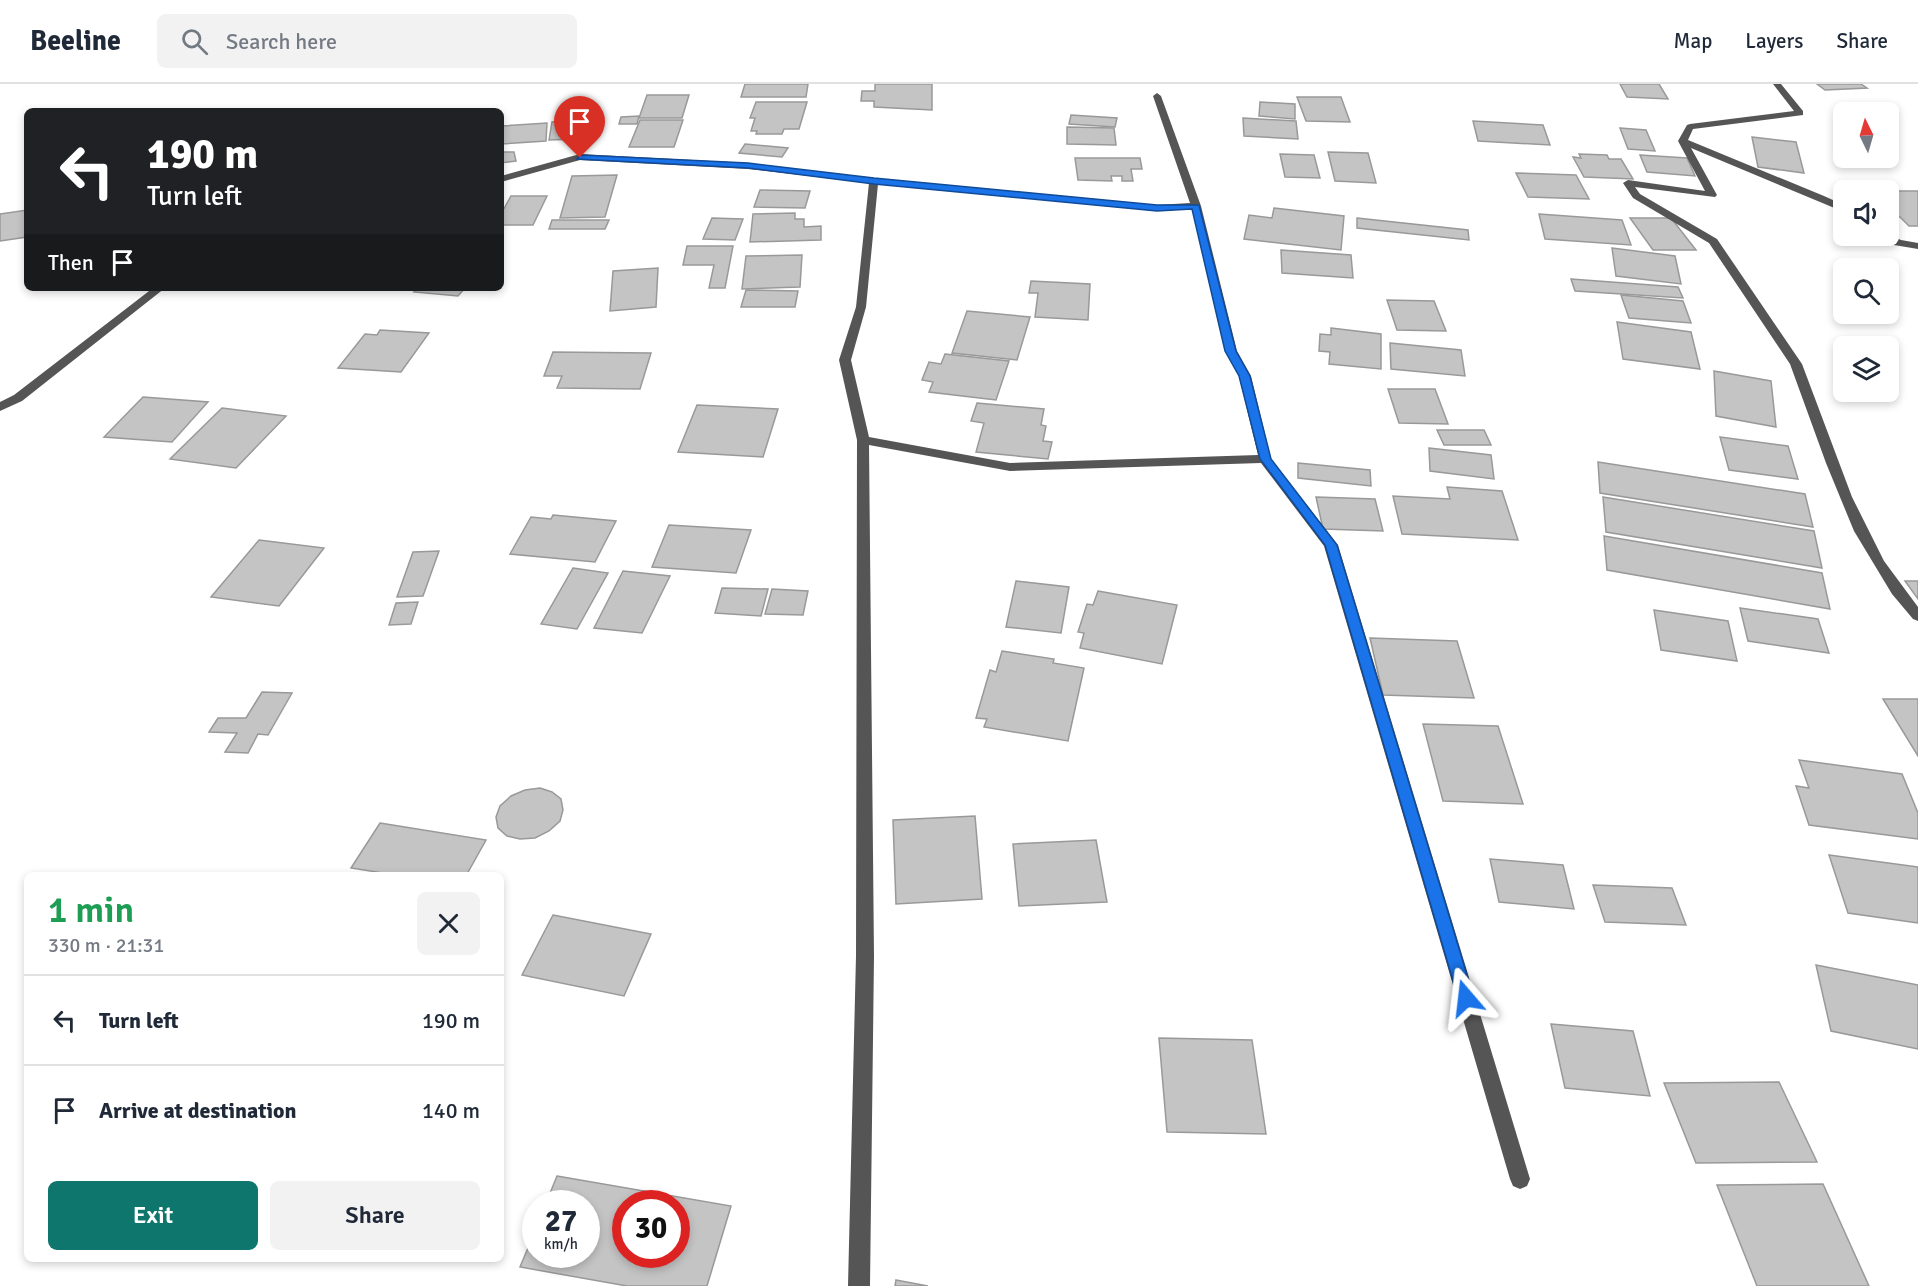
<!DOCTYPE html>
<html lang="en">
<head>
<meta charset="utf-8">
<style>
	:root { --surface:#fff; --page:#f2f2f3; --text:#1f2937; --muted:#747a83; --line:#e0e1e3; --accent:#0f766e }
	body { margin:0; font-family:Signika,sans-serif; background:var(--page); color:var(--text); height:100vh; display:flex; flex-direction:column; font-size:22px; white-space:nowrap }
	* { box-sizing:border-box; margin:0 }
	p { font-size:20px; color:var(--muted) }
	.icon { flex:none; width:33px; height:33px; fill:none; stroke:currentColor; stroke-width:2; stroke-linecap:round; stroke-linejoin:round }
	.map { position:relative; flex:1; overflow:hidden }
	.panel { position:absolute; left:24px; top:788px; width:480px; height:390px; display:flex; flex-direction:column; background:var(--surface); border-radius:9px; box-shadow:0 3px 9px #0003 }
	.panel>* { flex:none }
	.top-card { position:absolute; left:24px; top:24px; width:480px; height:183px; border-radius:9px; box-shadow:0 3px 9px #0003; background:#202124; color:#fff; overflow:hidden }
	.needle { width:39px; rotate:355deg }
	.fabs { position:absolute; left:1833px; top:18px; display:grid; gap:12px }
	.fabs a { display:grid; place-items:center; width:66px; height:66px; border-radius:9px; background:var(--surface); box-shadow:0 3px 9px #0003; font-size:30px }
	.speed { position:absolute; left:522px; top:1106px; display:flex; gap:12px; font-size:30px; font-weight:700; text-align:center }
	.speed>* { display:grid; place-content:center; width:78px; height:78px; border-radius:50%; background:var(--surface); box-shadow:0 3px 9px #0003; line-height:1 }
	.speed small { font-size:15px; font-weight:400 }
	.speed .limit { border:9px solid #d22; background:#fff; color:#111 }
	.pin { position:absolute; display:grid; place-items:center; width:51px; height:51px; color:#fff; margin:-62px -26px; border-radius:50% 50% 50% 0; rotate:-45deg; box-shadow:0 0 6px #0007 }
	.pin .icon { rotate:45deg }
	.me { position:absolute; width:66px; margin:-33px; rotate:343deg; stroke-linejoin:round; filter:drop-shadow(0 0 4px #0008) }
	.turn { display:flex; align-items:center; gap:21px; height:126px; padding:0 24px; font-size:27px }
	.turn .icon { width:78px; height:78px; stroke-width:2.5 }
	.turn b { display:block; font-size:42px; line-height:51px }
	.then { display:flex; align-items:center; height:57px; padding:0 24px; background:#0003; gap:12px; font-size:22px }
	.round { display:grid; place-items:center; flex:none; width:63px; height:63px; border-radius:9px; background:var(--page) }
	.head { display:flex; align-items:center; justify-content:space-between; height:102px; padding:0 24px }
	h1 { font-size:36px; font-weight:600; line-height:45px; color:#1e9e55 }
	.action { display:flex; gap:12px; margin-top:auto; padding:12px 24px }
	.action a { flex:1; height:69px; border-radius:9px; background:var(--accent); color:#fff; font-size:24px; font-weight:600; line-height:69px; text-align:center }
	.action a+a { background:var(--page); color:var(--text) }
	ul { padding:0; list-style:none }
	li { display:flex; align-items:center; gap:18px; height:90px; padding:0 24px; border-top:2px solid var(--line) }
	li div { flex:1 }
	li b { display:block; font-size:22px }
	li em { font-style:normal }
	header { display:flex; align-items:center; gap:36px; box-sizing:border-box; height:84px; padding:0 30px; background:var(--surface); border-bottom:2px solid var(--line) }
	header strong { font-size:28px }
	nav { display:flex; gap:33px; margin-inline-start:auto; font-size:21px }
	.search { width:420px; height:54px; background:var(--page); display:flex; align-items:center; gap:15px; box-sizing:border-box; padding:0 21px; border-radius:9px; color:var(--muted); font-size:22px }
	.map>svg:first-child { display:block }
	.building { fill:#c4c4c4; stroke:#999; stroke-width:1.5; fill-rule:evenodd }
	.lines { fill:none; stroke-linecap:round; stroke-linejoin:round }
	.minor { fill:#555; fill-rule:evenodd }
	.route { fill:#1a73e8; stroke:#114b97; stroke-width:1.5 }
</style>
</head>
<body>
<header>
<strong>Beeline</strong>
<div class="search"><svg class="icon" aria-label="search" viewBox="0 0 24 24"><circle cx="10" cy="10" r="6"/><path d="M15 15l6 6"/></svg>Search here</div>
<nav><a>Map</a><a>Layers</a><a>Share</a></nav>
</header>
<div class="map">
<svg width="1918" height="1202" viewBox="0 0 1918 1202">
	<rect width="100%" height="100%" fill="#fff"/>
	<g class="building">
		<polygon points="745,0 808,0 806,13 741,13"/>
		<polygon points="875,0 932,0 932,26 874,23 874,17 861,17 862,7 875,7"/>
		<polygon points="1620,0 1659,0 1668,15 1627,13"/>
		<polygon points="1817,0 1861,0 1867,4 1825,6"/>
		<polygon points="647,11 689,11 682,34 639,34"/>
		<polygon points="1297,13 1341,13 1350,38 1306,37"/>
		<polygon points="756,18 807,18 799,45 784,45 782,50 756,50 757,47 751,47 755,34 750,34"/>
		<polygon points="1260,18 1295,20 1295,35 1259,32"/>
		<polygon points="1071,31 1117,34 1115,43 1069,40"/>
		<polygon points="639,32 637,40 619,40 621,33"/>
		<polygon points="1243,34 1296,37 1298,55 1244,52"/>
		<polygon points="579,36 577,55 549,56 552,38"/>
		<polygon points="640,36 683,36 674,63 629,63"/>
		<polygon points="1473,37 1543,41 1550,61 1478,57"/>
		<polygon points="547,39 546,57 501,60 501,42"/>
		<polygon points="1067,43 1114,44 1116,61 1067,60"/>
		<polygon points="1620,44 1646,46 1655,67 1628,65"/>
		<polygon points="1752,53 1796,58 1804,89 1758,83"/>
		<polygon points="745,60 788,64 782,73 739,69"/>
		<polygon points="501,68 514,68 516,77 501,79"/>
		<polygon points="1328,68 1368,69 1376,99 1335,97"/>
		<polygon points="1280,70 1314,71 1320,94 1285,93"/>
		<polygon points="1579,70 1607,71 1609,75 1621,75 1633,95 1584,93 1573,73 1581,74"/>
		<polygon points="1640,71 1687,74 1695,92 1647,88"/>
		<polygon points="1075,74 1140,74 1142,85 1131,85 1133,97 1122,97 1122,92 1111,92 1112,97 1078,96"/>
		<polygon points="1516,89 1576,91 1589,115 1528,113"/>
		<polygon points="617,91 605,133 560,134 572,92"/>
		<polygon points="760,106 810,107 805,124 754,123"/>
		<polygon points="1888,107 1918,107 1918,142 1909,142 1900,133 1893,133 1888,128"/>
		<polygon points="511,112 547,112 533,141 501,141 501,130"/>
		<polygon points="1274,124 1344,132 1341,166 1244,155 1249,131 1272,134"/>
		<polygon points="27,126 27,153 0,157 0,130"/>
		<polygon points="795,129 795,135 804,135 804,143 821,142 821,156 750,158 753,130"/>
		<polygon points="1539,130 1622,136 1631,161 1545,155"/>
		<polygon points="712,134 743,135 735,156 703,155"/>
		<polygon points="1357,134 1468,146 1469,156 1357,144"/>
		<polygon points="1630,134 1671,134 1696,166 1653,166"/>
		<polygon points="552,136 609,136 605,145 549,145"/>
		<polygon points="687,162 733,162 725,204 709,204 714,181 683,181"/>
		<polygon points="1612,164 1675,172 1681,200 1616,192"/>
		<polygon points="1281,166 1351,171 1353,194 1282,189"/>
		<polygon points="802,171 800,203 742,205 746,172"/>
		<polygon points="658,184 656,223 610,227 613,187"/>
		<polygon points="1571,195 1678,203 1683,214 1575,207"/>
		<polygon points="1031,197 1090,200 1088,236 1035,233 1038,209 1029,209"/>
		<polygon points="418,204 465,204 458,212 414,208"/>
		<polygon points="746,206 798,207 795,223 741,223"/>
		<polygon points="1621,211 1683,217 1691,239 1629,234"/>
		<polygon points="1387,216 1434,217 1446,247 1397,246"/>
		<polygon points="967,227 1030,233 1017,276 952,269"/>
		<polygon points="1617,238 1691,248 1700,285 1623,275"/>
		<polygon points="1331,244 1381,250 1381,285 1329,280 1330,268 1319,267 1320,250 1331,251"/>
		<polygon points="380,246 429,249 401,288 338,284 365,250 377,251"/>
		<polygon points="1390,259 1461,266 1465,292 1391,285"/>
		<polygon points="553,268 651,269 640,305 557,304 562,292 544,292"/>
		<polygon points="945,270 1009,277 996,316 929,308 933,298 922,296 929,278 941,280"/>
		<polygon points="1714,287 1771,297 1776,343 1716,332"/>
		<polygon points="1388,305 1435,305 1448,340 1399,339"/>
		<polygon points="143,313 208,318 172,358 104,353"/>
		<polygon points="977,319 1044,325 1041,341 1046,342 1043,357 1052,358 1048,375 976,368 984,339 971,337"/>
		<polygon points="697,321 778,325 763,373 678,368"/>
		<polygon points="222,324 286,332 236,384 170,375"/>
		<polygon points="1437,346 1484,346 1491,361 1444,361"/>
		<polygon points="1720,353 1788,362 1798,395 1729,386"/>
		<polygon points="1429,364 1491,371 1494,395 1430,387"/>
		<polygon points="1598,378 1805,410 1813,443 1600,409"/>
		<polygon points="1298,379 1370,386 1371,402 1298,394"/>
		<polygon points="1447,403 1502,407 1518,456 1402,450 1393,412 1450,415"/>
		<polygon points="1316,413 1375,415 1383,447 1323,445"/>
		<polygon points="1603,413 1814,447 1822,484 1606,448"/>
		<polygon points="553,431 616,437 595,478 510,470 531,433 551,435"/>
		<polygon points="669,441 751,446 736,489 652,483"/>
		<polygon points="1604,452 1822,489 1830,525 1607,486"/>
		<polygon points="259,456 324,464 279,522 211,513"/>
		<polygon points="439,467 423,512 397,513 413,468"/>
		<polygon points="573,484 608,489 577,545 541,540"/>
		<polygon points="623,487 670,492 642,549 594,544"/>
		<polygon points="1016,497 1069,503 1061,549 1006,543"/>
		<polygon points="1905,497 1918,497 1918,515"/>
		<polygon points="722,504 768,505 761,532 715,529"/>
		<polygon points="772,505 808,507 803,531 765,530"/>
		<polygon points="1098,507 1177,521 1162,580 1080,564 1084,549 1078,548 1087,520 1093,521"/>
		<polygon points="418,518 411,540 389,541 396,519"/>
		<polygon points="1740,524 1818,535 1829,569 1748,557"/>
		<polygon points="1654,526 1728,537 1737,577 1661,566"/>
		<polygon points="1370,554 1457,557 1474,614 1383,611"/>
		<polygon points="1002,567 1054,575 1053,579 1084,584 1068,657 984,643 987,635 976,634 990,586 996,588"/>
		<polygon points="262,608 292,609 268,651 258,650 248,669 225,668 237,649 209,648 218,634 246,634"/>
		<polygon points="1883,615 1918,615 1918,672"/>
		<polygon points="1423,640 1498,642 1523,720 1443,717"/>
		<polygon points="1799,676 1902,690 1918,729 1918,755 1809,741 1796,702 1809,704"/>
		<polygon points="540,704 552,708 561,715 563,726 560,737 549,747 535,754 520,755 507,752 498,744 496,733 500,722 511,712 525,706"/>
		<polygon points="975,732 982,815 896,820 893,736"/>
		<polygon points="380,739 486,756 467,790 389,790 351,784"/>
		<polygon points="1096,756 1107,818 1019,822 1013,760"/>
		<polygon points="1829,771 1918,783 1918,839 1848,829"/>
		<polygon points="1490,775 1563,781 1574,825 1499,818"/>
		<polygon points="1593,801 1672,804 1686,841 1605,838"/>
		<polygon points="553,831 651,850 624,912 522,891"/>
		<polygon points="1816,881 1918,901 1918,965 1831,947"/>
		<polygon points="1551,940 1633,947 1650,1012 1565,1004"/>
		<polygon points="1159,954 1252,956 1266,1050 1167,1048"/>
		<polygon points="1779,998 1817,1078 1696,1079 1664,999"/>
		<path d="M557,1092L731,1122L707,1202H627L520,1183L536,1145V1170H586V1119H546ZM626,1119H676V1170H626Z"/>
		<polygon points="1823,1100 1869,1202 1757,1202 1717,1101"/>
		<polygon points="896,1196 928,1202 895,1202"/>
	</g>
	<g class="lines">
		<g class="minor">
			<polygon points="1773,0 1781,0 1803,27 1803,31 1693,45 1688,56 1824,112 1844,121 1844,128 1691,64 1717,111 1715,113 1635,103 1640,110 1717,155 1802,280 1852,413 1884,477 1918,523 1918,537 1913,535 1892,510 1854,447 1826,379 1790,280 1709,159 1633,114 1623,99 1628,96 1705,107 1678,57 1687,41 1690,40 1794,27"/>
			<path d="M1157,9L1161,12L1201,122L1237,267L1251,292L1271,375L1338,461L1530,1095L1527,1102L1520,1105L1513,1102L1510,1095L1324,462L1261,379L1010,387L869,361L874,872L870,1202H848L856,872L857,356L839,276L856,223L869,99L748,85L580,76L501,98V92L580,70L748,79L874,94L1157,121L1190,119L1153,12ZM878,100L1157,127L1192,125L1225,267L1239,292L1258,371L1010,379L869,353L851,276L866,223Z"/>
			<polygon points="1888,150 1901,156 1918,159 1918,165 1894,161 1879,152"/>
			<polygon points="153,204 165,204 22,317 0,327 0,318 14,311"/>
		</g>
	</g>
	<polygon class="route" points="580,71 748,79 874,94 1157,121 1199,121 1236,267 1250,292 1271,375 1337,461 1474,914 1472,919 1466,921 1460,919 1458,914 1325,461 1260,375 1239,292 1225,267 1192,125 1157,127 874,100 748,84 577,75"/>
</svg>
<div class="fabs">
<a><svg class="needle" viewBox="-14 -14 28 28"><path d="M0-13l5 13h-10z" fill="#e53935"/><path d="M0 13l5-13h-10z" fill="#747a83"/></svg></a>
<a><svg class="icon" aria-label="sound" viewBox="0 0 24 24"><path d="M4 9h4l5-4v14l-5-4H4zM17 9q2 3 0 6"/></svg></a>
<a><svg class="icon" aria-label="search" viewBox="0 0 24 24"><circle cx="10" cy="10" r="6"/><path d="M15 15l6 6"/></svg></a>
<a><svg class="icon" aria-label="layers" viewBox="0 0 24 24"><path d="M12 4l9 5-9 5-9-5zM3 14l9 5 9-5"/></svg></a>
</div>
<div class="speed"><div>27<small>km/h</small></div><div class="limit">30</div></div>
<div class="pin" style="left:580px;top:74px;background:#d93025"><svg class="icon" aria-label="arrive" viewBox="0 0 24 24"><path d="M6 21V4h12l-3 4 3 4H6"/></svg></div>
<svg class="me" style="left:1466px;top:914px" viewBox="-20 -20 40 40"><path d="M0-17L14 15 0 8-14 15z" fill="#1a73e8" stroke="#fff" stroke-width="4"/></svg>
<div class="top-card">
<div class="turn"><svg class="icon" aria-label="left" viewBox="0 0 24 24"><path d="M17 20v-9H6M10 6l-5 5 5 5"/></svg><div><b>190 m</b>Turn left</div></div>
<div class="then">Then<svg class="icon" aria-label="arrive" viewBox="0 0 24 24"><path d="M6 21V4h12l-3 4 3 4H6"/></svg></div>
</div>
<section class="panel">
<div class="head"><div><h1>1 min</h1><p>330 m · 21:31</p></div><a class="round"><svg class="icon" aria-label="close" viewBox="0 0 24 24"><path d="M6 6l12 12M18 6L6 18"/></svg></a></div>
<ul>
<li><svg class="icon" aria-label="left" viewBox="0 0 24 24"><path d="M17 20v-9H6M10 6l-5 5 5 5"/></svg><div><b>Turn left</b></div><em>190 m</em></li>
<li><svg class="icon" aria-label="arrive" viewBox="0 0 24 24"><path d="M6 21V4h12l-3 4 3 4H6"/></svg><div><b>Arrive at destination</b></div><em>140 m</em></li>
</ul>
<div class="action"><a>Exit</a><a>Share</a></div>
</section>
</div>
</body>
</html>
